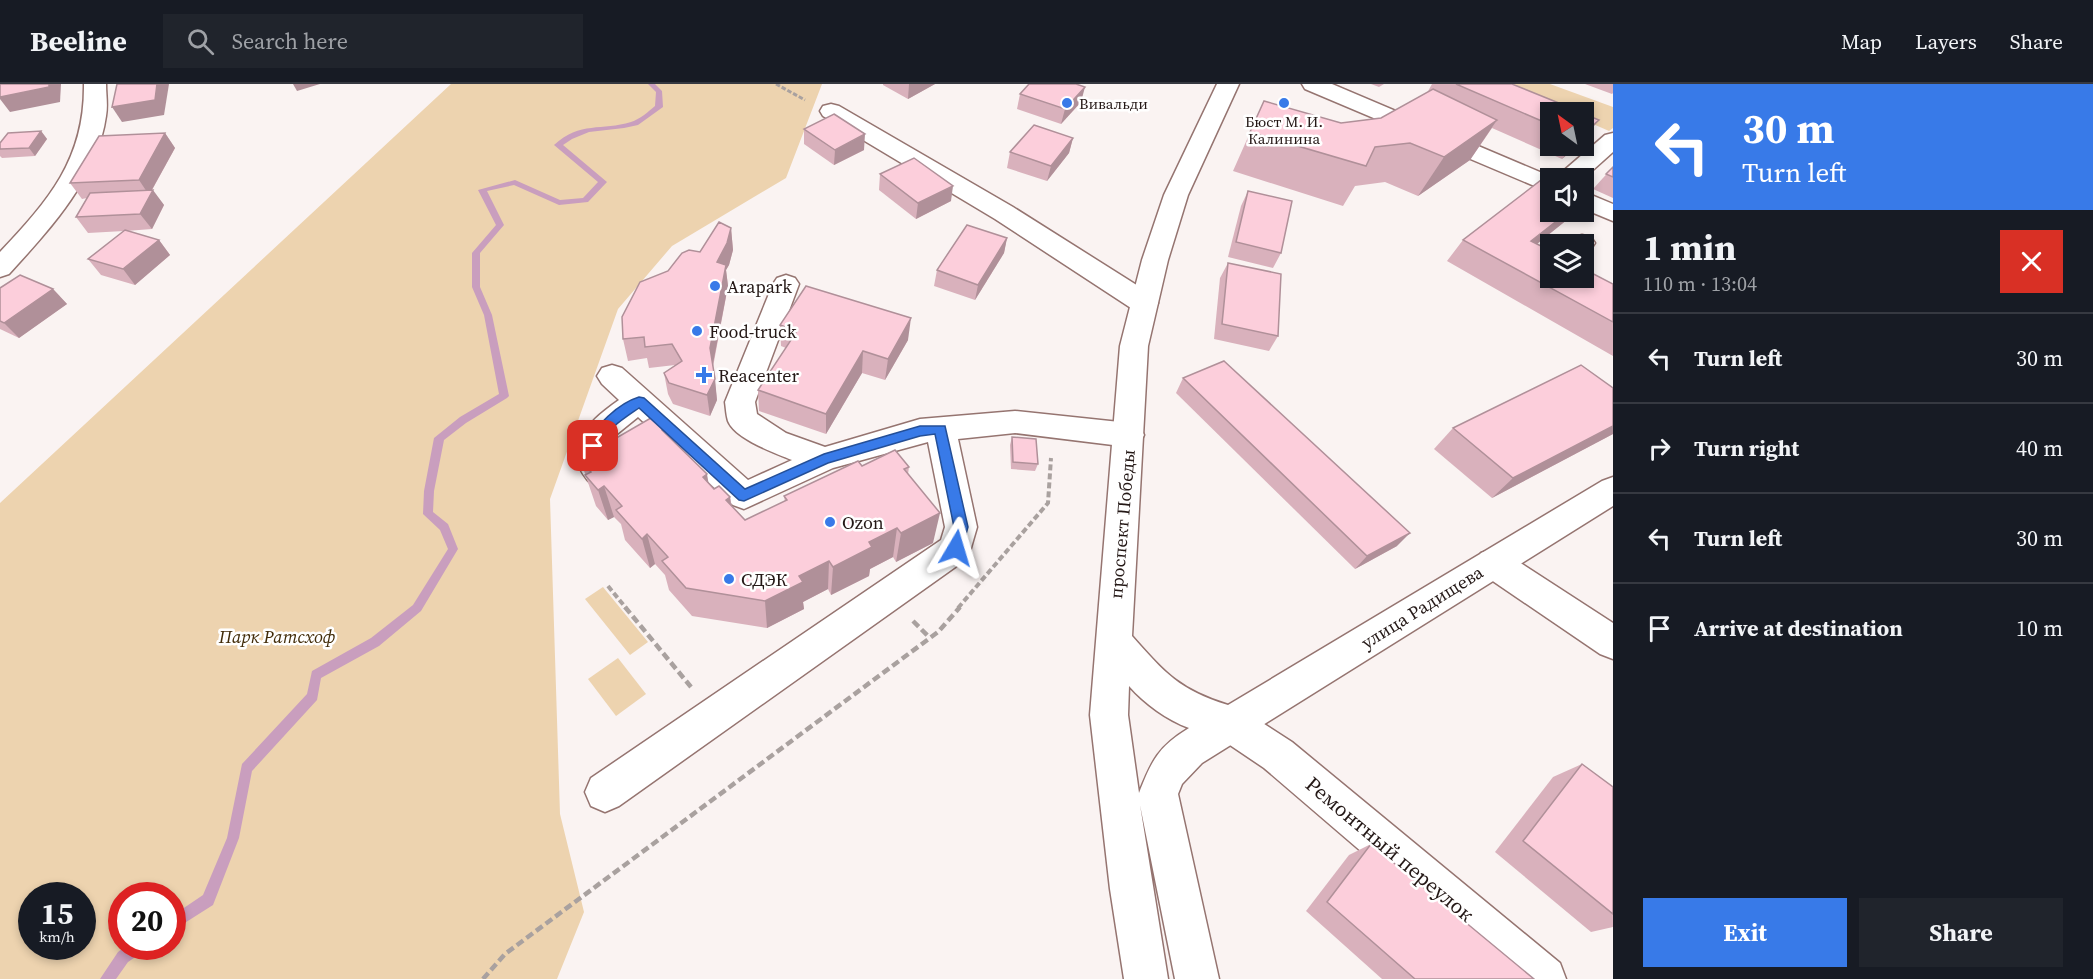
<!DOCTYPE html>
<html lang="en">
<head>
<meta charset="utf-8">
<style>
	:root { --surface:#171b24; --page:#20242c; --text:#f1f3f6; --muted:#9ea1a6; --line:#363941; --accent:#387ae8 }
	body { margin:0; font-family:"Source Serif 4",serif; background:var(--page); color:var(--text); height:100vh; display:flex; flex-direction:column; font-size:22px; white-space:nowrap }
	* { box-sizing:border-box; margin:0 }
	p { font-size:20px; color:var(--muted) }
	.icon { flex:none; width:33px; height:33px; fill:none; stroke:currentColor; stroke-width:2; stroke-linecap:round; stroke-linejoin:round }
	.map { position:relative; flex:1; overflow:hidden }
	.panel { display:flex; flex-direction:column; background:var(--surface); width:480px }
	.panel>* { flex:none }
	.banner { background:#387ae8; color:#fff; overflow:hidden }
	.needle { width:39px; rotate:327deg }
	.tools { position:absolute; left:1540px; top:18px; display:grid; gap:12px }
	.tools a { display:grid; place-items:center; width:54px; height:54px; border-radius:0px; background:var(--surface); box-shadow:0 3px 9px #0003; font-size:30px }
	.speed { position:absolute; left:18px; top:798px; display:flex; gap:12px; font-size:30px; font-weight:700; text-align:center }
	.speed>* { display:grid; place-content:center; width:78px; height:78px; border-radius:50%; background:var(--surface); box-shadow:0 3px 9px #0003; line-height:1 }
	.speed small { font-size:15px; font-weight:400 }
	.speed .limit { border:9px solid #d22; background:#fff; color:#111 }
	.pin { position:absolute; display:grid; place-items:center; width:51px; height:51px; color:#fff; margin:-26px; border-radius:12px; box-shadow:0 3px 9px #0006 }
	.me { position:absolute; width:66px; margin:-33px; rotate:7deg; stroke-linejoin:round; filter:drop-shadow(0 0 4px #0008) }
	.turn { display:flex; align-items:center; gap:21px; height:126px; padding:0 30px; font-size:27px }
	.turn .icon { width:78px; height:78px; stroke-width:2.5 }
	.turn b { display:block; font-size:42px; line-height:51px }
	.round { display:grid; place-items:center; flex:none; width:63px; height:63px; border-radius:0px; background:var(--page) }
	.overview { display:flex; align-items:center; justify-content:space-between; height:102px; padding:0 30px }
	h1 { font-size:36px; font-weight:700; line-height:45px }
	.button { display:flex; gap:12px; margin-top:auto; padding:12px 30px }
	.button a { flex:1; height:69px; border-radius:0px; background:var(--accent); color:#fff; font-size:24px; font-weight:700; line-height:69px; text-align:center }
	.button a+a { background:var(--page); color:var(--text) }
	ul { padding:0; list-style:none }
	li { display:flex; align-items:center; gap:18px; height:90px; padding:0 30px; border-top:2px solid var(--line) }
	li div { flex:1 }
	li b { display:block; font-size:22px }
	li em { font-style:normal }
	header { display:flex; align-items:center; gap:36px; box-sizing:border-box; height:84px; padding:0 30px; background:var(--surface); border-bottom:2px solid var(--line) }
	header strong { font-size:28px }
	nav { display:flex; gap:33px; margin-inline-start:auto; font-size:21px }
	.search { width:420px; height:54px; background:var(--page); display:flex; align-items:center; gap:15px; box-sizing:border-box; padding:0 21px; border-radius:0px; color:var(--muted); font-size:22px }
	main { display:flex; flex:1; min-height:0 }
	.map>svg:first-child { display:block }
	.green { fill:#edd3af; fill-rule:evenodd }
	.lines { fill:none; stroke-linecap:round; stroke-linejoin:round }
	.stream { fill:#c99ebe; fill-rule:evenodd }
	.minor-casing { stroke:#957470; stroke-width:3 }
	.major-casing { stroke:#957470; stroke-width:3 }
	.path-far2 { stroke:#a9a19f; stroke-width:3; stroke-dasharray:4.5 2; stroke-linecap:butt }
	.path-far1 { stroke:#a9a19f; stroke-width:4; stroke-dasharray:6 3; stroke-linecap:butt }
	.path { stroke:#a9a19f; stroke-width:4.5; stroke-dasharray:8 4; stroke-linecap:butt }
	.minor { fill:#fff; fill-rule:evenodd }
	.major { fill:#fff; fill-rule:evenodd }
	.wall { fill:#d9b1bc }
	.shaded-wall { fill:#b09099 }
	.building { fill:#fccedb; stroke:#b09099; stroke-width:1.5 }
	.route { fill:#387ae8; stroke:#244f97; stroke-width:1.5 }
	.poi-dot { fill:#387ae8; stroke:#fff; stroke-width:2 }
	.labels { text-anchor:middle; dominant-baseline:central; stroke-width:5; stroke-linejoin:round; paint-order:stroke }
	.far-poi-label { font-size:15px; fill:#241816; stroke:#fff; text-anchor:start }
	.poi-label { font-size:18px; fill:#241816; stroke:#fff; text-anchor:start }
	.street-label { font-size:18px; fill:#241816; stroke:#fff }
	.park-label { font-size:18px; font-style:italic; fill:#412b08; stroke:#fff }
	.near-street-label { font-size:21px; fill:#241816; stroke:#fff }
</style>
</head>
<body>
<header>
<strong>Beeline</strong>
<div class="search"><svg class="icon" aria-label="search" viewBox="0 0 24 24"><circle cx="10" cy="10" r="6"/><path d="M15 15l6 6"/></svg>Search here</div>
<nav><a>Map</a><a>Layers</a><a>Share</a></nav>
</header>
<main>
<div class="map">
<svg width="1613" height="895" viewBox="0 0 1613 895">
	<rect width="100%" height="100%" fill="#faf3f2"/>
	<g class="green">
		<path d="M451,0H822L786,94L672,162L618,225L550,415L560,730L584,828L557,895H0V419ZM32,812H82V862H32ZM122,812H172V862H122Z"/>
		<polygon points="1459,0 1550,0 1613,23 1613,44 1609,47 1584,36 1584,28 1565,28"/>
		<polygon points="603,503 648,558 630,571 585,515"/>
		<polygon points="618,574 646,610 616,632 588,595"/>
	</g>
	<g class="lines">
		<g class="stream">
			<path d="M648,0H655L662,7L663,23L638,41L624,44L589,48L572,55L563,61L607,98L588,118L559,121L514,101L487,107L504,141L480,169V203L492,231L509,312L507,314L466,339L444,356L434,407L433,428L448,440L458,465L421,527L379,562L321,594L317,616L252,687L239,754L213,821L172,847V832L203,811L227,754L242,680L307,610L312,587L371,554L413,521L448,465L440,446L423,430L424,407L434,354L460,333L499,310L484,231L472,203V169L496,141L478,106L515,96L560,116L583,114L598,98L554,61C580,37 602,47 631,38C640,35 648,28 655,22L656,8Z"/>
			<polygon points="126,862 146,862 144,867 128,878 116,895 100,895 118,868"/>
		</g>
		<defs>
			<g id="minor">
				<path d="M84,0H106C106,11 108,21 106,32C97,95 50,145 9,190L0,193V168C49,116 85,75 84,0Z"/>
				<polygon points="1302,0 1332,0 1554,94 1551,94 1551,109 1305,5"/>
				<polygon points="831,20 839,22 1013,123 1154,212 1158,219 1154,226 1144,228 1134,226 995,135 823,32 820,27 823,22"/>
				<polygon points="1613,49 1613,68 1584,94 1558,94 1561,89 1605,51"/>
				<polygon points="1584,108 1613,120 1613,137 1584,125"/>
				<polygon points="1582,151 1591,153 1595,159 1591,165 1584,167 1584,160 1567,160 1571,154"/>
				<path d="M786,191L795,194L799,200L755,318L757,330L786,349L825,363L920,335L1015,327L1129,339L1140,343L1144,351L1140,359L1129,363L1015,349L958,355L977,443L968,474L619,722L605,728L591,722L585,708L591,694L941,456L945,443L928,358L833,384L744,425L733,421L638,333L617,350L608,362L609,377L619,387L624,396L619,405C615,406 610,409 606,408C588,405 571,377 578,360C586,340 602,328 619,316L602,300L597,292L602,284L612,281L622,284L748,396L792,376C775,369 735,355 728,337C726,331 726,324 725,318L773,200L777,194Z"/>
				<polygon points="1493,465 1505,469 1613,539 1613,575 1600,570 1481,489 1476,479 1481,469"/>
				<polygon points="1231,622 1244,627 1292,658 1560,879 1566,895 1510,895 1264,684 1218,653 1212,640 1218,627"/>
			</g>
			<path id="major" d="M1217,0H1239L1188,111L1168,176L1148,262L1132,552C1165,589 1179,606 1228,621L1602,397L1613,393V422L1202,679L1182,700L1178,710L1219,895H1175L1140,721L1168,895H1124L1110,805L1090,631L1120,262L1142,176L1164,111ZM1129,602C1145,620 1167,636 1189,644C1158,663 1152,676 1139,709L1128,631Z"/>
		</defs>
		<use href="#minor" class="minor-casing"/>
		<use href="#major" class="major-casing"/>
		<polyline class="path-far2" points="776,0 805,16"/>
		<g class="path-far1">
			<polyline points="608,502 626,524"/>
			<polyline points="958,524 1048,419 1051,374"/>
		</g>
		<g class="path">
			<polyline points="625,523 691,603"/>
			<polyline points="913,537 930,554"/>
			<polyline points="483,895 505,870 938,548 960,523"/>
		</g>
		<use href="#minor" class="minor"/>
		<use href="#major" class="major"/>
	</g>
	<g class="wall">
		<polygon points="883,0 935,0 908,15 883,1"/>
		<polygon points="1371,0 1384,0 1379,3"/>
		<polygon points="1432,0 1512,0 1551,28 1551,62 1577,62 1562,75 1492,44 1470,76 1418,112 1385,98 1355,102 1343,122 1233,87 1264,17 1341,39 1381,34 1427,9"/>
		<polygon points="1585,0 1613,0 1613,9 1612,10"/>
		<polygon points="1020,10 1081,18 1061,40 1017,25"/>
		<polygon points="804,45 864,66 834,81 804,60"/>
		<polygon points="41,47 47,55 35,72 2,74 0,72 0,59"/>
		<polygon points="165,49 175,64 152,106 164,121 152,145 126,147 159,156 170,171 135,201 101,191 88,175 124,147 88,149 76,133 87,114 82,115 70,99"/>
		<polygon points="1073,54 1069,69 1047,97 1007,84 1010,68"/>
		<polygon points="1613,83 1613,114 1593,105"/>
		<polygon points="880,90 951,117 916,135 879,106"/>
		<polygon points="1248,107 1281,169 1273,184 1228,173 1241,122"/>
		<polygon points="1551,128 1574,128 1568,135 1537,160 1613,200 1613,272 1447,177 1463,156"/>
		<polygon points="731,144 733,166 729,181 726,186 728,202 713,283 717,316 710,332 673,320 668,310 664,289 675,281 649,284 647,274 628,277 623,255 668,187 700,168"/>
		<polygon points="1007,154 1004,169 975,216 934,202 937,186"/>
		<polygon points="1228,179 1278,252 1269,267 1214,255 1220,194"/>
		<polygon points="0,204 53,205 67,220 19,254 0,245"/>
		<polygon points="780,241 908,256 885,296 862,289 826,350 759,327 758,306 786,264 781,262"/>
		<polygon points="1183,294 1397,462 1355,485 1176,309"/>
		<polygon points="1613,304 1613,350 1492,414 1434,365 1453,344"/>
		<polygon points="667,342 669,353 714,405 730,413 732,423 745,436 785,418 784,412 862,382 909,383 908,390 933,459 896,478 893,473 870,485 869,492 831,511 828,505 803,518 804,525 767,544 692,532 669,506 665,491 655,480 650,484 625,456 621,440 614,433 608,436 596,422 580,375"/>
		<polygon points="1012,353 1038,380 1035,387 1011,385 1010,361"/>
		<polygon points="1582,680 1613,703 1613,843 1591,848 1495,768 1553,693"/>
		<polygon points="1371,760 1534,895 1382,895 1306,827 1349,771"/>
	</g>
	<g class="shaded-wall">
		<polygon points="49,0 61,0 60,18 10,28 0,15 0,13"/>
		<polygon points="157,0 169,0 164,31 122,38 112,23"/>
		<polygon points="293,0 320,0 297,7"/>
		<polygon points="909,0 935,0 908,15"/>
		<polygon points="1085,3 1081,18 1061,40 1065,25"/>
		<polygon points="1497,36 1470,76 1418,112 1444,73"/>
		<polygon points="1599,36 1584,54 1584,49"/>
		<polygon points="41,47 47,55 35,72 29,64"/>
		<polygon points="165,49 175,64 149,111 139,96"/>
		<polygon points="865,50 864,66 834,81 835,66"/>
		<polygon points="1073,54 1069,69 1047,97 1051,82"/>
		<polygon points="1573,62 1577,62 1562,75"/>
		<polygon points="953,102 951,117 916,135 918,119"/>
		<polygon points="153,106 164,121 152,145 140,130"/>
		<polygon points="1568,128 1574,128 1568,135 1513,179 1531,157"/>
		<polygon points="731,144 733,166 729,181 726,186 728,202 712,285 710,264 717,178"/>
		<polygon points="1007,154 1004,169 975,216 978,201"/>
		<polygon points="159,156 170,171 135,201 123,185"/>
		<polygon points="53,205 67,220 19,254 4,239"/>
		<polygon points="911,234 908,256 885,296 888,275"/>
		<polygon points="863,267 862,289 826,350 826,330"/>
		<polygon points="715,295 717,316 710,332 707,311"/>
		<polygon points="667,342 673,374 662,346"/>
		<polygon points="1613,342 1613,350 1492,414 1513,394"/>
		<polygon points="707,390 712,420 703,393"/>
		<polygon points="604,402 614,433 608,436 598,406"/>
		<polygon points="730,413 734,443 726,416"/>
		<polygon points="940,429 933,459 896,478 901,449"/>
		<polygon points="897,444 893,473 870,485 869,492 831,511 833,483 869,458"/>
		<polygon points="1410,449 1397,462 1355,485 1367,472"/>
		<polygon points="647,450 655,480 650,484 642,455"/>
		<polygon points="829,477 828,505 803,518 804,525 767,544 765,517 799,492"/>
	</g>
	<g class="building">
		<polygon points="0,0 49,0 49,3 0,13"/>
		<polygon points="117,0 157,0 155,16 112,23"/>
		<polygon points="1029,0 1076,0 1085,3 1065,25 1020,10"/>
		<polygon points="1456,0 1512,0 1581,28 1551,28 1551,41"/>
		<polygon points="1433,5 1497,36 1444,73 1410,59 1375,63 1366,82 1250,48 1264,17 1341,39 1381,34"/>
		<polygon points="834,30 865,50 835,66 804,45"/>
		<polygon points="1584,30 1599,36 1584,49"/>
		<polygon points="1034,41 1073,54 1051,82 1010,68"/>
		<polygon points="41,47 29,64 0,65 0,59 8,49"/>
		<polygon points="165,49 139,96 70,99 99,52"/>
		<polygon points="914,74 953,102 918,119 880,90"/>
		<polygon points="1613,83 1613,93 1606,90"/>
		<polygon points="1545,93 1551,96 1551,128 1568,128 1531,157 1551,167 1551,194 1584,194 1584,185 1613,200 1613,238 1463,156"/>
		<polygon points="153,106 140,130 76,133 90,109"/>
		<polygon points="1248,107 1292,117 1281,169 1236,158"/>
		<polygon points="719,138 731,144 727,159 717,178 726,181 710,264 715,295 707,311 669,299 664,289 682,277 672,260 645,263 644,253 623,255 622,233 640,198 668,187 682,169 689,166 700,168"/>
		<polygon points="967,141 1007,154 978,201 937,186"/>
		<polygon points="125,146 159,156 123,185 88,175"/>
		<polygon points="1228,179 1281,190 1278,252 1222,240"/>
		<polygon points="20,191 53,205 4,239 0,237 0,204"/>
		<polygon points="806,202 911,234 888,275 863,267 826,330 758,306 797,247 780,241"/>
		<polygon points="1224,277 1410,449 1367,472 1183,294"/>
		<polygon points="1581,281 1613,304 1613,342 1513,394 1453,344"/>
		<polygon points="656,331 667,342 662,346 707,390 703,393 714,405 719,402 730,413 726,416 745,436 787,416 784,412 858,377 862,382 895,366 909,383 904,385 940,429 901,449 897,444 869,458 872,463 833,483 829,477 799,492 803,498 765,517 686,504 662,477 668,473 647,450 642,455 616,426 622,422 604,402 598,406 585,391 591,388 580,375"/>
		<polygon points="1012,353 1036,355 1038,380 1013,378"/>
		<polygon points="1582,680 1613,703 1613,830 1523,757"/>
		<polygon points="1371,760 1534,895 1415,895 1327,818"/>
	</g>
	<path class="route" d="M639,313L644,314L745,405L824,370L920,342H945L968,443L961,468H951L949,464L954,443L935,350L920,352L828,379L744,417L739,416L639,324C620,337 608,344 597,365H588L586,362C594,342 619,319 639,313Z"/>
	<g class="poi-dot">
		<circle cx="1067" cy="19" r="6"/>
		<circle cx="1284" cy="19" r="6"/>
		<circle cx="715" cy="202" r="6"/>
		<circle cx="697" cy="247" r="6"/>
		<path d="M701 282h6v6h6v6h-6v6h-6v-6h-6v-6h6z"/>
		<circle cx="830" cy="438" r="6"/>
		<circle cx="729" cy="495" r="6"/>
	</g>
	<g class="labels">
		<g class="far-poi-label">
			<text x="1079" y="19">Вивальди</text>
			<text x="1284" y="37" text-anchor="middle">Бюст М. И.<tspan x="1284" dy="17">Калинина</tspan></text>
		</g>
		<g class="poi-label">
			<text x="727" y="202">Arapark</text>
			<text x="709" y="247">Food-truck</text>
			<text x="718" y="291">Reacenter</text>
			<text x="842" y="438">Ozon</text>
			<text x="741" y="495">СДЭК</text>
		</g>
		<g class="street-label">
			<text transform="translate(1122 440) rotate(-85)">проспект Победы</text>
			<text transform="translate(1422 523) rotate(-32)">улица Радищева</text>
		</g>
		<g class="park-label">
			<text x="277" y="552">Парк Ратсхоф</text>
		</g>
		<g class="near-street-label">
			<text transform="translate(1390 765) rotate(40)">Ремонтный переулок</text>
		</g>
	</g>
</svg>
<div class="tools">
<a><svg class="needle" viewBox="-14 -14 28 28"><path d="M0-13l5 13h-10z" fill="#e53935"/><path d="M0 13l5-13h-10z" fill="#9ea1a6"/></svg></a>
<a><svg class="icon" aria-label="sound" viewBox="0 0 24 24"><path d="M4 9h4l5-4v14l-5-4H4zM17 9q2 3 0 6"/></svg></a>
<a><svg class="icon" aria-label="layers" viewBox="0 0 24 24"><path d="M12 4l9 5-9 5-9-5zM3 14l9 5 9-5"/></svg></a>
</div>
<div class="speed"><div>15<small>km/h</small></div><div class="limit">20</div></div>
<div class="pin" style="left:593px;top:362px;background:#d93025"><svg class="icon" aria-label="arrive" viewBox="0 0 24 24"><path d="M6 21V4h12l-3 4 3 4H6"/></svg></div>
<svg class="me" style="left:956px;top:464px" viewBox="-20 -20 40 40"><path d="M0-17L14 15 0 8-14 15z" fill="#387ae8" stroke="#fff" stroke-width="4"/></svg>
</div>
<section class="panel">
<div class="banner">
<div class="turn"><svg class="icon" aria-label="left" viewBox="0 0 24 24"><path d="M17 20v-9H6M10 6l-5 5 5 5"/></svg><div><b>30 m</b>Turn left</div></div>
</div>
<div class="overview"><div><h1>1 min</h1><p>110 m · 13:04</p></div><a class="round" style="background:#d93025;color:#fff"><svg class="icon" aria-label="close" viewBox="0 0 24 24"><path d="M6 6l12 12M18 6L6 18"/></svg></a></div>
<ul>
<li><svg class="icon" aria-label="left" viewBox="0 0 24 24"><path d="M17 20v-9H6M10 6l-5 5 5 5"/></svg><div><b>Turn left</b></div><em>30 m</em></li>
<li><svg class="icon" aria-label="right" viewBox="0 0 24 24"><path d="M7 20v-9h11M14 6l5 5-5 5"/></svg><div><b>Turn right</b></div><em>40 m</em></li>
<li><svg class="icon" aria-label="left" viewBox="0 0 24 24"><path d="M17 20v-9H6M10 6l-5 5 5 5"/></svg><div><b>Turn left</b></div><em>30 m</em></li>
<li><svg class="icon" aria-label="arrive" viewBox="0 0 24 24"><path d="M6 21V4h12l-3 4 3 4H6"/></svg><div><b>Arrive at destination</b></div><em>10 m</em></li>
</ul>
<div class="button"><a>Exit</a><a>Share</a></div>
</section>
</main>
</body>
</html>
